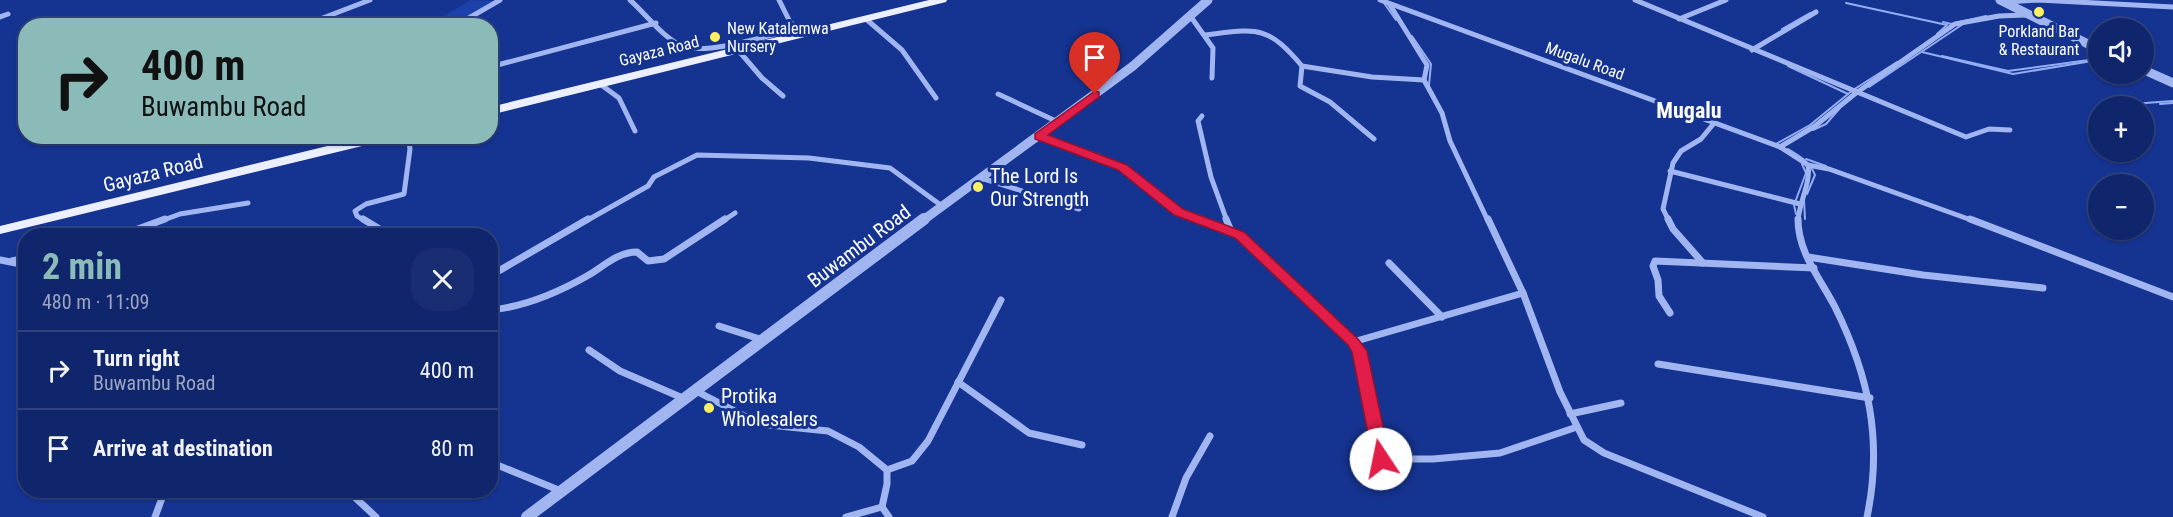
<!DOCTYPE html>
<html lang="en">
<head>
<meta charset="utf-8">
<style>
	:root { --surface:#10266c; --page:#192e72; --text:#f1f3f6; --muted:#9ca5c2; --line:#30437f; --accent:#8bbbb9 }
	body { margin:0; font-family:"Roboto Condensed",sans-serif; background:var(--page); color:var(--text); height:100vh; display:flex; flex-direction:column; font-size:22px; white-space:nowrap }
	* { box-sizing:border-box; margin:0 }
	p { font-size:20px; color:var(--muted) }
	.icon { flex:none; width:33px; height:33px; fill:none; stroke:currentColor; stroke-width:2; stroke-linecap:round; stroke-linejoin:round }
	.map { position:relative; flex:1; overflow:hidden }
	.side { position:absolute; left:18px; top:228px; width:480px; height:270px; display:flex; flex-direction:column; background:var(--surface); border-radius:24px; box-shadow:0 2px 4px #0004,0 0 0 2px var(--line) }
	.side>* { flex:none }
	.top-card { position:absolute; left:18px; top:18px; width:480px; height:126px; border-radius:24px; box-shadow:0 2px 4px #0004,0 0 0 2px var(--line); background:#8bbbb9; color:#111; overflow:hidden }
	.fabs { position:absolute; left:2088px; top:18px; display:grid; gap:12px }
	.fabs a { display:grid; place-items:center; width:66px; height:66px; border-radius:50%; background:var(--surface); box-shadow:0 2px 4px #0004,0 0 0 2px var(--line); font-size:30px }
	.pin { position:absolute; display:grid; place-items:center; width:51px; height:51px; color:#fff; margin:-62px -26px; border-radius:50% 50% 50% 0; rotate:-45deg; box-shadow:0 0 6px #0007 }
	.pin .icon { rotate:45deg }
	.me { position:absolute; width:66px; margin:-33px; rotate:349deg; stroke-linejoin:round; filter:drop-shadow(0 0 4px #0008) }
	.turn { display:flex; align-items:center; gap:21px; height:126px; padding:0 24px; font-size:27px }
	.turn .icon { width:78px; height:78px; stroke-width:2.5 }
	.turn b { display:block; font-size:42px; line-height:51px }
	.round { display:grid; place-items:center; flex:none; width:63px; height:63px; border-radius:24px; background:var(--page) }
	.headline { display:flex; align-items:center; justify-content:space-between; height:102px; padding:0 24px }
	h1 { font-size:36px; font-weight:700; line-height:45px; color:var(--accent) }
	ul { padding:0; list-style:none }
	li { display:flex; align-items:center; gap:18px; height:78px; padding:0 24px; border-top:2px solid var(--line) }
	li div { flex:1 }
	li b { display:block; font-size:22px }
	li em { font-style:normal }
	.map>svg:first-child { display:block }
	.green { fill:#1d41aa }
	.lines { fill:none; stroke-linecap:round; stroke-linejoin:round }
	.stream { stroke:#93aef4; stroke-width:2 }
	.minor-far1 { stroke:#a1b6f1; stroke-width:5 }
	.minor { stroke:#a1b6f1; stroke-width:7 }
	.tertiary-far1 { stroke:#a1b6f1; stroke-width:9 }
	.tertiary { stroke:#a1b6f1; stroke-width:12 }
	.primary { fill:#ebefff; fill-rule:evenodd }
	.route { fill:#e11d48; stroke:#92132f; stroke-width:1.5 }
	.poi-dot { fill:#fff061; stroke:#153390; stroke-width:2 }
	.labels { text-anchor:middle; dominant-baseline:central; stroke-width:6; stroke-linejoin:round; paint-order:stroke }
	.far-poi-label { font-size:16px; fill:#fff; stroke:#153390; text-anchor:start }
	.far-street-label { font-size:16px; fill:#fff; stroke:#153390 }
	.street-label { font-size:20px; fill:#fff; stroke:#153390 }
	.poi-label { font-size:20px; fill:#fff; stroke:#153390; text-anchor:start }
	.quarter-label { font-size:22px; font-weight:bold; fill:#fff; stroke:#153390 }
</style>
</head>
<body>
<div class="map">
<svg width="2173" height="517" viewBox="0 0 2173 517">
	<rect width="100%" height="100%" fill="#153390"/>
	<polygon class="green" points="471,0 497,1 455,25 427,26"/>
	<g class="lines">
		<g class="stream">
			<polyline points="1384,3 1396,20"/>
			<polyline points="1846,3 1947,25 1937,34"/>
			<polyline points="1943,22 1951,24 1986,16"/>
			<polyline points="1782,29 1810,13"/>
			<polyline points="1412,36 1431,64 1429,85"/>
			<polyline points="1922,52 2013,74 2098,60"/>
			<polyline points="1942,56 2008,71 2089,60"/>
			<polyline points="1788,66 1848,94"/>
			<polyline points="1869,87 1963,24"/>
			<polyline points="2160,104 2173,103"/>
			<polyline points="2104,106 2173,101"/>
			<polyline points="1813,130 1826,124 1840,108"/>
			<polyline points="1776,144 1810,125 1853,90 1897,62"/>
			<path d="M1788,149C1800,156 1810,162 1815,175L1807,194"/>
			<polyline points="1806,159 1826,166"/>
			<polyline points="1804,200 1805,219"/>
			<polyline points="1796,214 1794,205 1806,173 1802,164"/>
		</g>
		<g class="minor-far1">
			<path d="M630,0C646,14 662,37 682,46C706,56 773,34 799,28"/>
			<polyline points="779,0 790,22 801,30"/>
			<path d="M1380,0L1780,147L1808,165C1811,183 1799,202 1798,221"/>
			<polyline points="1635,0 1966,137 1989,129 2010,130"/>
			<polyline points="2005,2 2038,0 2173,7"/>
			<polyline points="1390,5 1427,65 1424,80 1442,113 1450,141 1488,221"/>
			<polyline points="0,17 8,14"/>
			<polyline points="1191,17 1213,48 1212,78"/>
			<polyline points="866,19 902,50 936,98"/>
			<polyline points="1679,19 1726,0"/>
			<polyline points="302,26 370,0"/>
			<polyline points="455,26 500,0"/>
			<path d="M1205,35C1256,29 1267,24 1302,66L1300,86L1330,102L1374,139"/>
			<polyline points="738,50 762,78 783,96"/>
			<polyline points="1752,50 1816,12"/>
			<polyline points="1302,66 1372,77 1424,80"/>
			<polyline points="490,67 656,23"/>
			<polyline points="600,84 619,98 635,131"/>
			<polyline points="998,94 1058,122"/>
			<polyline points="1202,116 1198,121 1211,177 1227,221"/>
			<polyline points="1039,136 1098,156 1122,168 1178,212 1202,221"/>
			<polyline points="1780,147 1815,126 1856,93 1955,24 1999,16 2026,15"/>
			<polyline points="1808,165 1829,169 1974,221"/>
			<polyline points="1670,171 1800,204"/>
			<polyline points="981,178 1079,209"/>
			<polyline points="161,221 180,214 248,203"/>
			<polyline points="365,221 357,216 355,211 366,204 404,194 410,149 408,136"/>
			<polyline points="586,221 648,186 654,177 697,155 809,158 890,168 942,206"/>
			<polyline points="723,221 735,213"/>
			<polyline points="1669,221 1663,209 1673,163 1681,151 1701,139 1715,122"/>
		</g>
		<g class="minor">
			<polyline points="363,219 391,236"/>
			<polyline points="1198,219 1240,235 1353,342 1363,363 1381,459 1433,459 1500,453 1577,427"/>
			<polyline points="1226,219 1231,231"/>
			<polyline points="1488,219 1523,293 1560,392 1584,440 1604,453 1763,517"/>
			<polyline points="1668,219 1673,229 1703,263"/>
			<path d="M1798,219C1798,253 1820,278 1835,307C1869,376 1883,441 1867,517"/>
			<polyline points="1970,219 2173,297"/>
			<polyline points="119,236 165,219"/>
			<polyline points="1808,257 1923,275 2043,288"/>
			<polyline points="0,260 26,265"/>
			<polyline points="12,261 26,258"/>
			<polyline points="1389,263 1442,317"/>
			<polyline points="490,276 588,219"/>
			<path d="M490,310C525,307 557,293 587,276C603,267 617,252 637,252L648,261L664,259L725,219"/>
			<polyline points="1670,313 1659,296 1658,280 1653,266 1655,261 1814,268"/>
			<polyline points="719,326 763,340"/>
			<polyline points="1353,342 1523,293"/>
			<polyline points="589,350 620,371 685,399"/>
			<polyline points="1658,364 1870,398"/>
			<polyline points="958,382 1029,433 1082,445"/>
			<polyline points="696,391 760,424 828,431 859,447 887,470 887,484 882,507 889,517"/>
			<polyline points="1570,414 1621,403"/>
			<polyline points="490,462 561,491"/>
			<polyline points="887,470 912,461 928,441 1001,300"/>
			<polyline points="347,490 376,517"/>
			<polyline points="155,517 165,490"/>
			<polyline points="846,517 882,507"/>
			<polyline points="1172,517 1186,478 1210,436"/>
		</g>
		<g class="tertiary-far1">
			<polyline points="2000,0 2098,49"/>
			<polyline points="2144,70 2173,83"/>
			<polyline points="922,221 1133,66 1208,0"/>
		</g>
		<polyline class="tertiary" points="527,517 924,219"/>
		<g class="primary">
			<polygon points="929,0 947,0 946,2 490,115 490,107"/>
			<polygon points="368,136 392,136 391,139 0,234 0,226"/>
		</g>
	</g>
	<polygon class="route" points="1095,91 1099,92 1099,97 1048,135 1127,165 1183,209 1244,232 1358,339 1367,351 1390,459 1387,464 1381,465 1375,464 1373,459 1352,352 1348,345 1235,238 1174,215 1118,170 1035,139 1035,134"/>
	<g class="poi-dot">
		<circle cx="2039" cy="12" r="6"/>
		<circle cx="715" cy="37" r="6"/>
		<circle cx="978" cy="187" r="6"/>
		<circle cx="709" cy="408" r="6"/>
	</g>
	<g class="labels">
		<g class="far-poi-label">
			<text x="727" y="28">New Katalemwa<tspan x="727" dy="18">Nursery</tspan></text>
			<text x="2039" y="31" text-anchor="middle">Porkland Bar<tspan x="2039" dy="18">&amp; Restaurant</tspan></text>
		</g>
		<g class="far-street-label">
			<text transform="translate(659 51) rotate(-14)">Gayaza Road</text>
			<text transform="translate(1585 61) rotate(20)">Mugalu Road</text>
		</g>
		<g class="street-label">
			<text transform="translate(153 173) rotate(-14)">Gayaza Road</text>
			<text transform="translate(859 246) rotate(-37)">Buwambu Road</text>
		</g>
		<g class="poi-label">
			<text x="990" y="176">The Lord Is<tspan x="990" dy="23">Our Strength</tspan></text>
			<text x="721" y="396">Protika<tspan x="721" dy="23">Wholesalers</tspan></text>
		</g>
		<g class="quarter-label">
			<text x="1689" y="110">Mugalu</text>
		</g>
	</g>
</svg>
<div class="fabs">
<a><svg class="icon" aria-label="sound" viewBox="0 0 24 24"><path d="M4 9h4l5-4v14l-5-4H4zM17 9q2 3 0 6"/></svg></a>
<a>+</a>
<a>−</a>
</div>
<div class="pin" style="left:1095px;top:94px;background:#d93025"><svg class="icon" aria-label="arrive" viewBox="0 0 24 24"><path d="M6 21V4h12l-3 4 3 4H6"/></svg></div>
<svg class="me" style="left:1381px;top:459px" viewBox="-20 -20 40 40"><circle r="19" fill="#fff"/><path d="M0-13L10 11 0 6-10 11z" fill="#e11d48"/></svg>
<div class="top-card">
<div class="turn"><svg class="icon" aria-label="right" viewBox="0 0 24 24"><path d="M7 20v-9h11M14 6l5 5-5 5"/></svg><div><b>400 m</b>Buwambu Road</div></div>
</div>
<section class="side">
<div class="headline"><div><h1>2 min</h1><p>480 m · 11:09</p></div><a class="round"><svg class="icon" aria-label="close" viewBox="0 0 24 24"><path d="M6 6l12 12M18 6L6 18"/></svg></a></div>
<ul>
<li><svg class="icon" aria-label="right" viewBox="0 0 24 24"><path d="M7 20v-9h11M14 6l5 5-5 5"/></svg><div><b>Turn right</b><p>Buwambu Road</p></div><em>400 m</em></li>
<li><svg class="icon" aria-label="arrive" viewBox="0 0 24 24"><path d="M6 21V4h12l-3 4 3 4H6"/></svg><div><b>Arrive at destination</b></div><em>80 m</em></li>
</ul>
</section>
</div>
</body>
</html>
